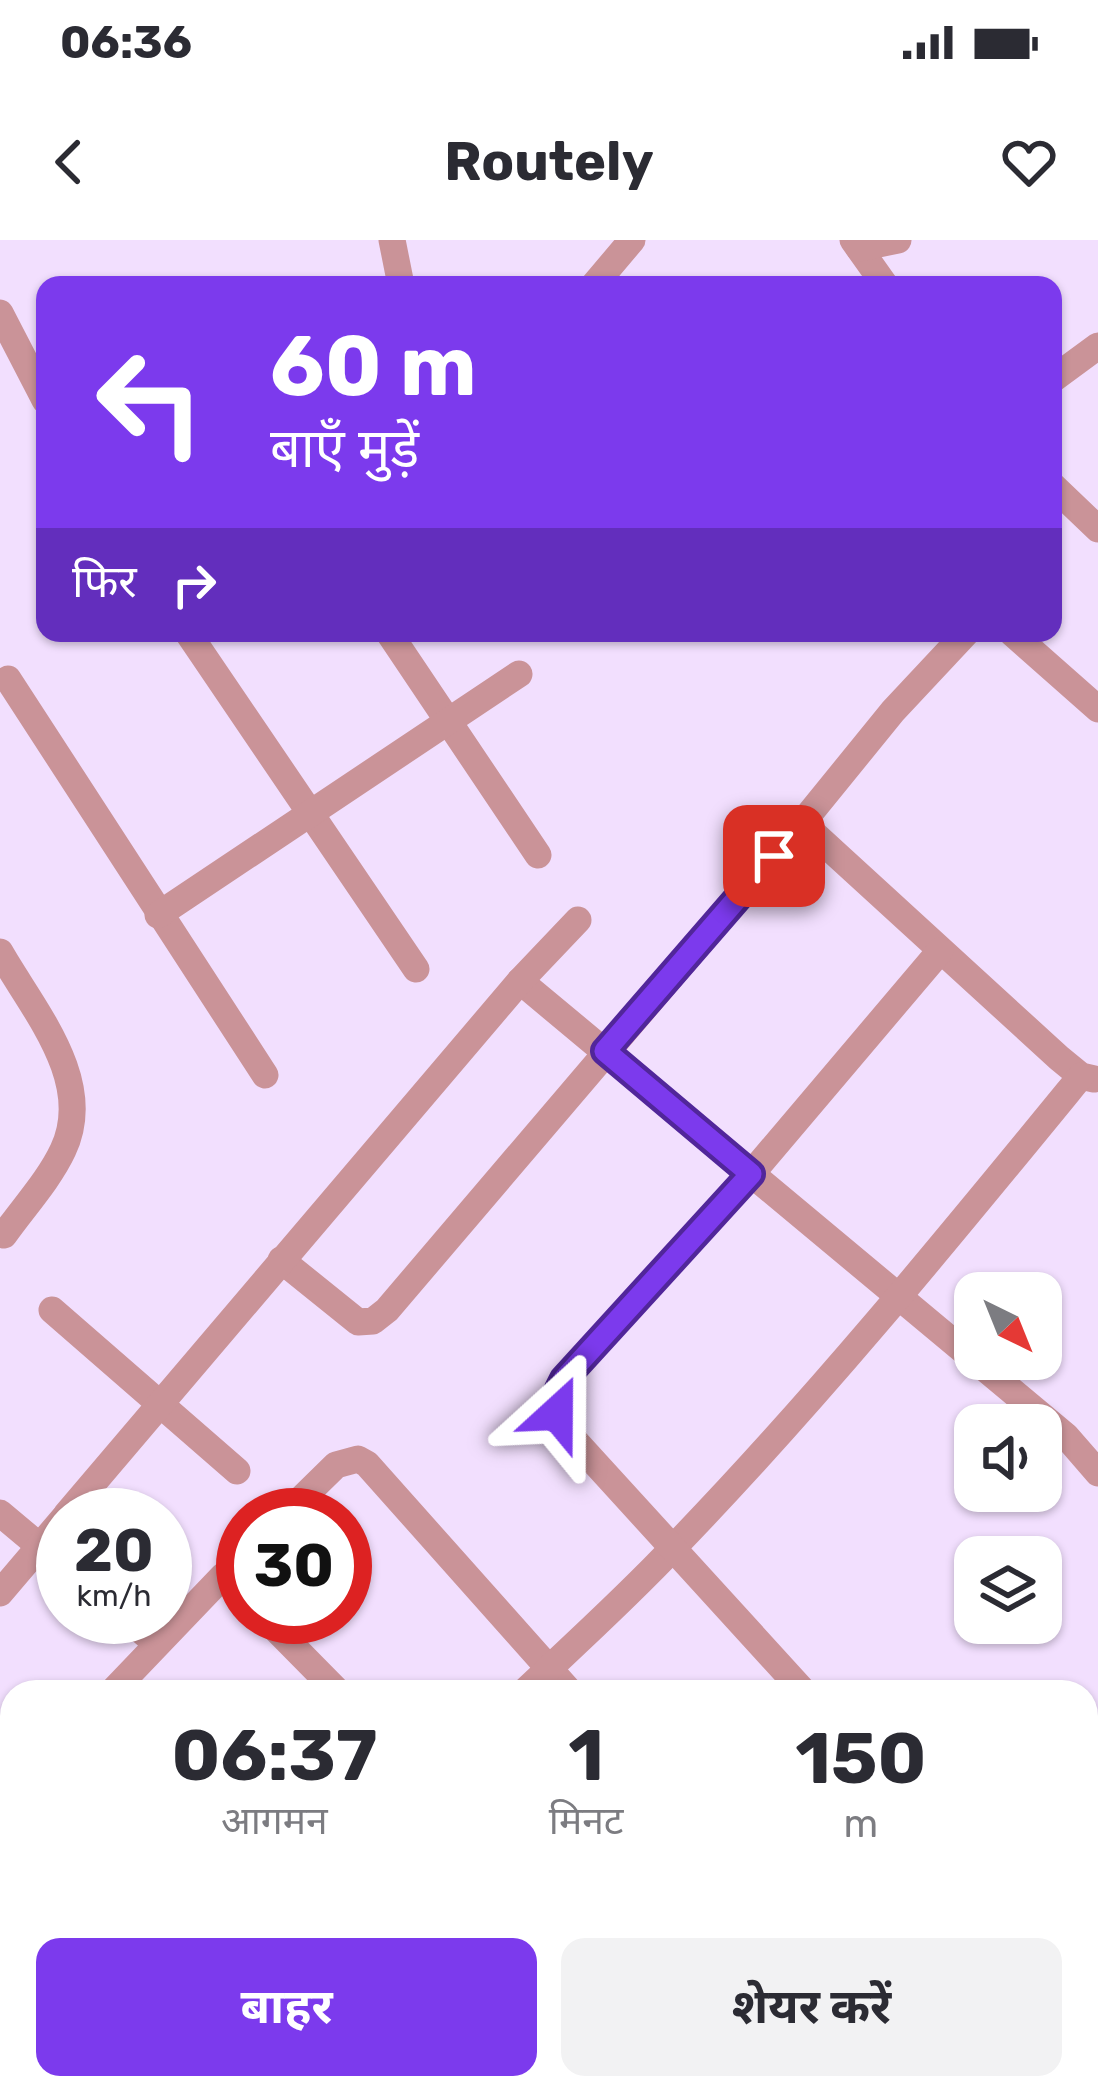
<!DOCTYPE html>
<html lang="hi">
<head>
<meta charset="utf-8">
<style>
	:root { --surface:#fff; --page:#f2f2f3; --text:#2b2b33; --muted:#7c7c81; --accent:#7c3aed }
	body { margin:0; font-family:Rubik,"Noto Sans Devanagari",sans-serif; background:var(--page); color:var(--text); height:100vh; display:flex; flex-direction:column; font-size:45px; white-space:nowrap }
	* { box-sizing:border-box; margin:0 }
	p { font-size:39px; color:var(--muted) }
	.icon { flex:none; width:66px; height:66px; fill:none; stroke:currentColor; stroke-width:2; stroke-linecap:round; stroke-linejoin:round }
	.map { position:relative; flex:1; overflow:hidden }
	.panel { position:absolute; left:0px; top:1440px; width:1098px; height:420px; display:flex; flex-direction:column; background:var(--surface); border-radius:36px 36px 0 0; box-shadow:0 3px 9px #0004 }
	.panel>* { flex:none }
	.top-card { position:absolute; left:36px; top:36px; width:1026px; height:366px; border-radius:24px; box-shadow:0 3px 9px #0004; background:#7c3aed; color:#fff; overflow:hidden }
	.needle { width:78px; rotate:137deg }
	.fabs { position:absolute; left:954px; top:1032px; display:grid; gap:24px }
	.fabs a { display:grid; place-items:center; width:108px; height:108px; border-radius:24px; background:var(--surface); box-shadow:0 3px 9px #0004; font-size:60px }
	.speed { position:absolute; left:36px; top:1248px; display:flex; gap:24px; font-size:60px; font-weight:700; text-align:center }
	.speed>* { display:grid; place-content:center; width:156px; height:156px; border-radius:50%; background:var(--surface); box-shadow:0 3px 9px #0004; line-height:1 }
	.speed small { font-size:30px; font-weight:400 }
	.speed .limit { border:18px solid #d22; background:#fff; color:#111 }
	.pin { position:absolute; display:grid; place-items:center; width:102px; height:102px; color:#fff; margin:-51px; border-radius:24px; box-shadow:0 6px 18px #0006 }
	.me { position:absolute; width:132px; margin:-66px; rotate:24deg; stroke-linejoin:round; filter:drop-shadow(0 0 9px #0008) }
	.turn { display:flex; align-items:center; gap:42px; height:252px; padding:0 36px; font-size:54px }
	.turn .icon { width:156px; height:156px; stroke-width:2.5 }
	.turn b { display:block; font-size:84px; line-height:102px }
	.then { display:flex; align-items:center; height:114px; padding:0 36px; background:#0003; gap:24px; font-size:45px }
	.eta { display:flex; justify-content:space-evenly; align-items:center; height:204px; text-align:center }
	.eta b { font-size:72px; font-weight:700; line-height:84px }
	.action { display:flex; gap:24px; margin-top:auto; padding:24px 36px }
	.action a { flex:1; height:138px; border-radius:24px; background:var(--accent); color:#fff; font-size:48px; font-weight:700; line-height:138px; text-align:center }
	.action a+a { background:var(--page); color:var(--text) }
	.status { display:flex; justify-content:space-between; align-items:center; height:84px; padding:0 60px; background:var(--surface); direction:ltr }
	.status svg { height:33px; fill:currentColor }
	header { display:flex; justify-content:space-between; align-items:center; height:156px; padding:0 36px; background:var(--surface); font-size:54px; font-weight:700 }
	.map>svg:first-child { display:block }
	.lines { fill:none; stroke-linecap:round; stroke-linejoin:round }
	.street { stroke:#ca9398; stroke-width:27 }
	.route-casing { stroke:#51269a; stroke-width:30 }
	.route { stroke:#7c3aed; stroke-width:21 }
</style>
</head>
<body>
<div class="status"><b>06:36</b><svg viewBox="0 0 49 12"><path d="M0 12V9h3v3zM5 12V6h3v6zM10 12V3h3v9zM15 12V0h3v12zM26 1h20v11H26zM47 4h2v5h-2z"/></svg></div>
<header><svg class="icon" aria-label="back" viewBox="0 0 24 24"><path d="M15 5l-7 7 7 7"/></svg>Routely<svg class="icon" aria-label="heart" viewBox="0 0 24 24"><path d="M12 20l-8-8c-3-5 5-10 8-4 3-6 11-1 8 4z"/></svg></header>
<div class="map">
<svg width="1098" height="1860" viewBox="0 0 1098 1860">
	<rect width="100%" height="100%" fill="#f2dffe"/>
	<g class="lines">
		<g class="street">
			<polyline points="392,0 401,45"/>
			<polyline points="853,0 885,45"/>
			<polyline points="859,8 898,0"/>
			<polyline points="594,45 632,0"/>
			<polyline points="0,73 45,160"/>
			<polyline points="1053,139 1098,106"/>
			<polyline points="1053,246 1098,289"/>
			<polyline points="188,393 416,729"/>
			<polyline points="389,393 538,615"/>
			<polyline points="1012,393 1098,469"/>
			<polyline points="8,439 265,835"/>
			<polyline points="802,583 1059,818 1081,836 1094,839"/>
			<polyline points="158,675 519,434"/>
			<path d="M0,712C33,770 96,841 63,910C49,940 23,968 4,995"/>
			<polyline points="520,741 1066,1196 1098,1233"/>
			<polyline points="281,1020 358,1082 373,1081 387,1070 802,583 893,471 966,393"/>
			<polyline points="52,1070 237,1231"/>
			<polyline points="0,1273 63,1326"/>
			<polyline points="66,1275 520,741 578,680"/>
			<polyline points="285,1275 336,1225 358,1219 367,1224 570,1452"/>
			<polyline points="0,1353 63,1279"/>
			<polyline points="125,1377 157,1404"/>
			<polyline points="264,1377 338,1452"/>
			<polyline points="112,1452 223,1336 243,1356"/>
			<path d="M524,1452C575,1404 627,1357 675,1306C819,1157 950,996 1081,836"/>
			<path d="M804,1452L566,1191C556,1171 554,1159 564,1139L751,934L940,711"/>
			<polyline points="0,1522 12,1532"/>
			<polyline points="0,1575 12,1560"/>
			<polyline points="0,1628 12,1642"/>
			<polyline points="207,1848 218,1860"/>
			<polyline points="992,1848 1010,1860"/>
			<polyline points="260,1860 273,1848"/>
			<polyline points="517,1860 530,1848"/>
		</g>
	</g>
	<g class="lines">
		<defs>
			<polyline id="route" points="557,1173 556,1155 564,1139 751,934 605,811 774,616"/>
		</defs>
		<use href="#route" class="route-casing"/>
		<use href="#route" class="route"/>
	</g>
</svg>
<div class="fabs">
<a><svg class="needle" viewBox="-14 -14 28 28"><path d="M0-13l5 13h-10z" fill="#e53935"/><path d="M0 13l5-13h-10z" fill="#7c7c81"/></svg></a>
<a><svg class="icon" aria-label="sound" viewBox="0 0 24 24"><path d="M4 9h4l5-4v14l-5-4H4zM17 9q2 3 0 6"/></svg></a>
<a><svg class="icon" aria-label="layers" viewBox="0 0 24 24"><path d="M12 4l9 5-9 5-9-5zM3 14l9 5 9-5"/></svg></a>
</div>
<div class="speed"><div>20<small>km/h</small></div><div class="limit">30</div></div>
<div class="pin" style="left:774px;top:616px;background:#d93025"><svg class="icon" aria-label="arrive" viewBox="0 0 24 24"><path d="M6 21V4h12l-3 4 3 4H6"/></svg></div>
<svg class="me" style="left:557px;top:1173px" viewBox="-20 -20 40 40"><path d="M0-17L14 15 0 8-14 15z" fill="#7c3aed" stroke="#fff" stroke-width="4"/></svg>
<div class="top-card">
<div class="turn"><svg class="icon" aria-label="left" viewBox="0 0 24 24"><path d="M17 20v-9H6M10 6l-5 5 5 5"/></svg><div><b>60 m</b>बाएँ मुड़ें</div></div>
<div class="then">फिर<svg class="icon" aria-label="right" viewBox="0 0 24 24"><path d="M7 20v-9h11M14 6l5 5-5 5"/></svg></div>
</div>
<section class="panel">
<div class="eta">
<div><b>06:37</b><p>आगमन</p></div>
<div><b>1</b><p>मिनट</p></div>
<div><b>150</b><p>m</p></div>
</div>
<div class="action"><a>बाहर</a><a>शेयर करें</a></div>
</section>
</div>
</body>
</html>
